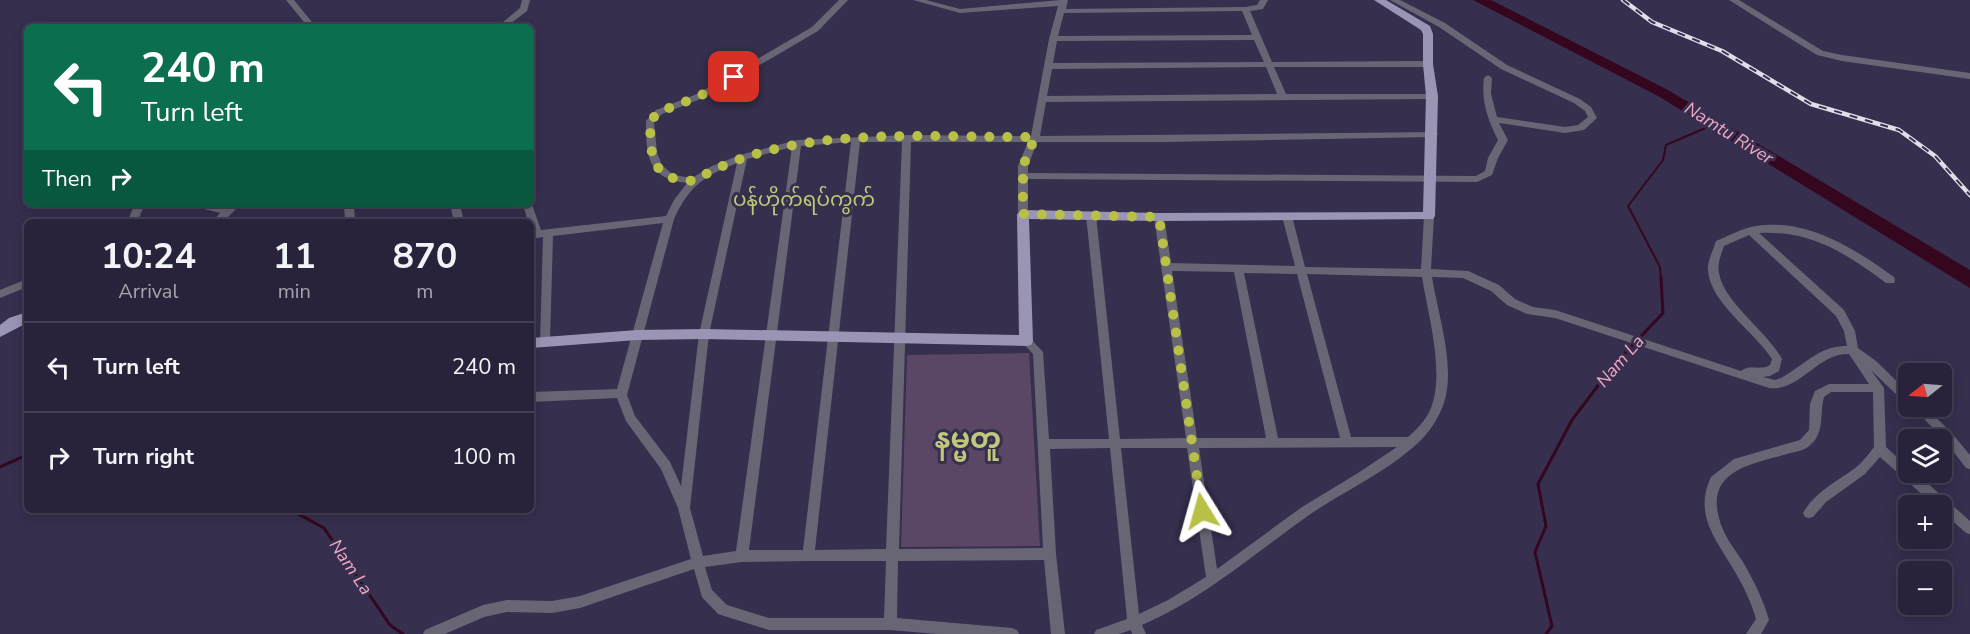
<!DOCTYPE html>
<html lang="en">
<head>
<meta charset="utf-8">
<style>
	:root { --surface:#28233a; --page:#302b42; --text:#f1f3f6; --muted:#a5a4af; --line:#444054 }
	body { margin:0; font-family:"Nunito Sans","Noto Sans Myanmar",sans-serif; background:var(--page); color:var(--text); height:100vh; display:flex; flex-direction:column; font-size:22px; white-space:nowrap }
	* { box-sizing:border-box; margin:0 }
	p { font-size:20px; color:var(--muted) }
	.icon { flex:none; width:33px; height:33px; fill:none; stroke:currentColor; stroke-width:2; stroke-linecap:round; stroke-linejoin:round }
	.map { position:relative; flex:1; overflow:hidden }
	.details { position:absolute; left:24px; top:219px; width:510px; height:294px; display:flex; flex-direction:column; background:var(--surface); border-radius:9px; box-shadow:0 3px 15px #0003,0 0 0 2px var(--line) }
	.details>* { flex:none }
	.banner { position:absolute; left:24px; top:24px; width:510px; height:183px; border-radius:9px; box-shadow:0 3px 15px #0003,0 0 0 2px var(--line); background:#0b6e4f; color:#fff; overflow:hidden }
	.needle { width:39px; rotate:253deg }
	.tools { position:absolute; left:1898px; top:363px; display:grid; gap:12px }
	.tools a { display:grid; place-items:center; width:54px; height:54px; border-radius:9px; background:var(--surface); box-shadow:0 3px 15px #0003,0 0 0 2px var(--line); font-size:30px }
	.pin { position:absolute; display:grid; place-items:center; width:51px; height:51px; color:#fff; margin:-26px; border-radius:12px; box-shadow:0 3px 9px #0006 }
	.me { position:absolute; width:66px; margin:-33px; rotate:352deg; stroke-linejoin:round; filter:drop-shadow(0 0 4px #0008) }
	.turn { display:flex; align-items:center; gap:21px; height:126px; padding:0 18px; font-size:27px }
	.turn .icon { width:78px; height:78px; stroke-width:2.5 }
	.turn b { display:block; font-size:42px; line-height:51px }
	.then { display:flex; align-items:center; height:57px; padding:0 18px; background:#0003; gap:12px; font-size:22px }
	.eta { display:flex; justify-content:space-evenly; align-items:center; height:102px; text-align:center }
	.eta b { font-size:36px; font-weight:700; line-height:42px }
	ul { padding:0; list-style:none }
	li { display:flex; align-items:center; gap:18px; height:90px; padding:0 18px; border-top:2px solid var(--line) }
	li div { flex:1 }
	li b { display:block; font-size:22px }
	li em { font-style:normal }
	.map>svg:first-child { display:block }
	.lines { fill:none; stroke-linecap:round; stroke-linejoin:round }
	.stream-far1 { stroke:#35071f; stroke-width:2 }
	.stream { stroke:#35071f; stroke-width:3 }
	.river { fill:#35071f; fill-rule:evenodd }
	.building { fill:#5a4765 }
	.minor { fill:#686675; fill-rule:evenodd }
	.major { fill:#9b95b5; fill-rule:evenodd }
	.rail-casing { stroke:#e0dee9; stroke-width:4.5 }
	.rail { stroke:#362f4e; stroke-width:2; stroke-dasharray:8; stroke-linecap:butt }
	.route { stroke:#b8c146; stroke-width:10; stroke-dasharray:0 18 }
	.labels { text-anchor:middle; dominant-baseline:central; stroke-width:6; stroke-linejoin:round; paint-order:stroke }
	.water-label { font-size:18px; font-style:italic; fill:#f2a8c6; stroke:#362f4e }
	.quarter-label { font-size:20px; fill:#c1c87b; stroke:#362f4e }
	.town-label { font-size:28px; font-weight:bold; fill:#c1c87b; stroke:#362f4e }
</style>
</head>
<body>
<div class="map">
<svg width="1970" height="634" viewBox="0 0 1970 634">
	<rect width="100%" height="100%" fill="#362f4e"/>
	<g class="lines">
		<polyline class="stream-far1" points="1661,279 1660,267 1628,206 1663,160 1666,145 1715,124"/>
		<g class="stream">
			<polyline points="0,467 27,455"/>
			<polyline points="291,510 324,528 390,625 403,634"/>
			<polyline points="1546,634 1552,626 1535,552 1546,526 1538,484 1572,420 1612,367 1663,313 1661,277"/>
		</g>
		<polygon class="river" points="1473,0 1491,0 1668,90 1970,270 1970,288 1658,96"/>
	</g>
	<polygon class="building" points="1029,353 1040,546 901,547 907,355"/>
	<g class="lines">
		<g class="minor">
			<polygon points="286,0 294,0 316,27 308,27"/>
			<polygon points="522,0 530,0 527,11 506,27 497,27 520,8"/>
			<path d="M839,0H848L818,31L703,98L662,114L654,122L657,153L662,165L673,175L692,178L712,166L740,155L797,140L907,135L1031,136L1049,39L1058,6L960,13L913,0H926L960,9L1060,0H1068L1066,9L1245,7L1257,5L1260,0H1268L1263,9L1250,11L1272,62L1428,61L1432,64L1428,67H1274L1286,94H1435L1436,96L1432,99L1046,102L1040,136L1436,132L1438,134L1436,136L1433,137L1164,142H1037L1028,166V173L1476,176L1485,171L1488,158L1498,140C1488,120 1481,102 1484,78L1488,75L1492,78L1491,94L1497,117L1565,127L1578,125L1588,117L1585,111L1574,103L1501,69L1439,27L1390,0H1400L1445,23L1507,65L1580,99L1591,107L1597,118L1584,130L1565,133L1499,123L1508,140L1498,158L1492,175L1477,182L1028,179V214L1023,217L1018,214V166L1028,142H911L899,549L1043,548L1033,354L1021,341L1022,338H1030L1043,352L1049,439H1109L1086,215L1091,212L1096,215L1120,439L1186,438L1154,217L1156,215H1162L1164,217L1171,263L1295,266L1282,216L1287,213L1292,216L1305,267L1421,269L1424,216L1429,213L1434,216L1431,269L1468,271L1499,285L1515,299L1533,307L1555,310L1741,371C1749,364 1761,371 1770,365L1772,359C1755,332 1711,304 1708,271C1707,262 1712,253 1715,244L1716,241C1729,236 1742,228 1756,226C1807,218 1855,249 1894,277L1895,280L1894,283H1886C1846,253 1810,230 1759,233L1844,310L1855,331L1858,348L1876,361L1908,392V404L1904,402L1871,370L1884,388L1886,447L1908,467V472H1915L1970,521V534L1966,533L1941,511V506H1935L1880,457L1865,474L1826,502L1813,517L1809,518L1805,517L1803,513C1814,493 1836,482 1854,469C1862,463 1868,455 1874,447L1873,392H1831L1824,397C1819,414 1826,434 1808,447C1803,451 1793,452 1787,454C1752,464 1706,470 1719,518C1723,535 1734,548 1743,562C1754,581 1763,599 1769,620L1761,634H1746L1756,619C1751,602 1744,587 1735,572C1717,540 1693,516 1711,477L1734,459L1800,440L1809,430L1810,404L1815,391L1829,384H1869L1849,354C1817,353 1800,392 1769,388L1555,318L1527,314L1507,305L1491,291L1463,278L1432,277C1438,315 1456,366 1444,403C1439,417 1432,428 1423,438C1390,471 1347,489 1309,515C1254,554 1204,598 1142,625L1146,634H1132L1131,630L1119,634H1094L1096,630L1127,619L1110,448L1050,449L1056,554L1065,634H1051L1044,560L898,561L897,618L1012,628L1017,630L1019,634H937L890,630H769L718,614L702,597L694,569L580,608L552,613L507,612L484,617L445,634H423L425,630L483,605L507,600L552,601L580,596L691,559L678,508L661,469L626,421L617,398L531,402V392L617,389L663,223L553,236L550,341L549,344H541L540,341L543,237L531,239V222H528L523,204H531V202L541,230L666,216L674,200L687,183C647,179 646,155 646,121L656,110L697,94L812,27ZM1242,11L1252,35L1058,36L1064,13ZM1254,40L1264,62L1053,63L1057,41ZM1266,67L1277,94L1047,96L1052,69ZM851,142L803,550H749L801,146ZM860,142H902L886,549L815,550ZM792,147L736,551L703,556L690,508L709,334L747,159ZM737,163L699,334L681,486L670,462L635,416L627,395L674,219C689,186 704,176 737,163ZM1749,235L1836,316L1844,331L1847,346C1820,345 1803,366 1781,378L1775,380L1763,377L1770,376L1779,371L1782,359C1767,331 1724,303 1719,273C1717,264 1721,255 1724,246ZM1172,271L1234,272L1266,438H1197ZM1244,273L1297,274L1340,438H1278ZM1307,274L1422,277C1428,315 1448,382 1427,416C1422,424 1415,431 1408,437H1351ZM1397,447L1358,473L1302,507L1217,569L1199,448ZM1121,448H1187L1206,577L1168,600L1139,614ZM807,561H886L884,618H769L727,605L712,590L705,567L742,562Z"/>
			<polygon points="1729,0 1739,0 1823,51 1842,55 1970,73 1970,79 1842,61 1817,55"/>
			<polygon points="135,204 145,204 137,222 127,222"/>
			<path d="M202,204C209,204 212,206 218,206C225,206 233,204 241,204L223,222H212L220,213L204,209Z"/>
			<polygon points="344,204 354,204 355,222 345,222"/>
			<polygon points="450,204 460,204 464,222 454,222"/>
			<polygon points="27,279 27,287 0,298 0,290"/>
			<polygon points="1911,406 1924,406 1950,431 1970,455 1970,469 1966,468 1942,437"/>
		</g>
		<g class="major">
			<polygon points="1374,0 1386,0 1430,26 1433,34 1433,64 1438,96 1435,216 1433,219 1159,221 1029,219 1033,341 1031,345 1026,346 704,339 637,340 531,348 531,338 637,330 704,329 1019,335 1017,214 1023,210 1159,213 1423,212 1426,96 1423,64 1423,34 1421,30"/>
			<polygon points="27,312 27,323 0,337 0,325 9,318"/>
		</g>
		<defs>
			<polyline id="rail" points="1623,0 1652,22 1722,51 1811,104 1899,130 1935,156 1970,195"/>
		</defs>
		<use href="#rail" class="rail-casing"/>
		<use href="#rail" class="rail"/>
	</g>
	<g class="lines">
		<path class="route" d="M734,77L700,96L659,112L650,121C651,140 648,168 670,177C677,180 686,180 694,181C787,123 929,138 1035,137L1023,166V214L1159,217L1202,511"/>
	</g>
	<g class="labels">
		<g class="water-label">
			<text transform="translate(1729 133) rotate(32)">Namtu River</text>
			<text transform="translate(1620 361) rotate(-49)">Nam La</text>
			<text transform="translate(351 567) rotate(56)">Nam La</text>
		</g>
		<g class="quarter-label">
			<text x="804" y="199">ပန်ဟိုက်ရပ်ကွက်</text>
		</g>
		<g class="town-label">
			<text x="968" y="439">နမ္မတူ</text>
		</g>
	</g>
</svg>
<div class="tools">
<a><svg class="needle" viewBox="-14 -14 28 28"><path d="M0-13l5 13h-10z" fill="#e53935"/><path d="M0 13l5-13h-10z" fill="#a5a4af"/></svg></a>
<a><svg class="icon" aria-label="layers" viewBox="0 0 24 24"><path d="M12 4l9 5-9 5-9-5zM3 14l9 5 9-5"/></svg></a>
<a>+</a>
<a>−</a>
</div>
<div class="pin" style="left:734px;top:77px;background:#d93025"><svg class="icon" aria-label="arrive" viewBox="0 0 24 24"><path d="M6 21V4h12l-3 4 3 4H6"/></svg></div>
<svg class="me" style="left:1202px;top:511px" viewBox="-20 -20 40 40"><path d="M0-17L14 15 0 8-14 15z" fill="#b8c146" stroke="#fff" stroke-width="4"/></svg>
<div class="banner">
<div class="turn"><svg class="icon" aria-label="left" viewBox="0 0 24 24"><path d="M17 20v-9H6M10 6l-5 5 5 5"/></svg><div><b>240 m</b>Turn left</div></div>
<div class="then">Then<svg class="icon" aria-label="right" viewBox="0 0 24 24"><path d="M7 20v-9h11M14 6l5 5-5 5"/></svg></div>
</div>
<section class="details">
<div class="eta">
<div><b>10:24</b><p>Arrival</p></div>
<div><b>11</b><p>min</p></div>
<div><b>870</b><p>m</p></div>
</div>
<ul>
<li><svg class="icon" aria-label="left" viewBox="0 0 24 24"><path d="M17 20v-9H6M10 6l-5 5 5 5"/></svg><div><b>Turn left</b></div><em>240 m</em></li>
<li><svg class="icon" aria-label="right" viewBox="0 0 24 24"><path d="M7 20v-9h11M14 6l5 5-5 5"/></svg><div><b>Turn right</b></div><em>100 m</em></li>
</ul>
</section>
</div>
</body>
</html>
